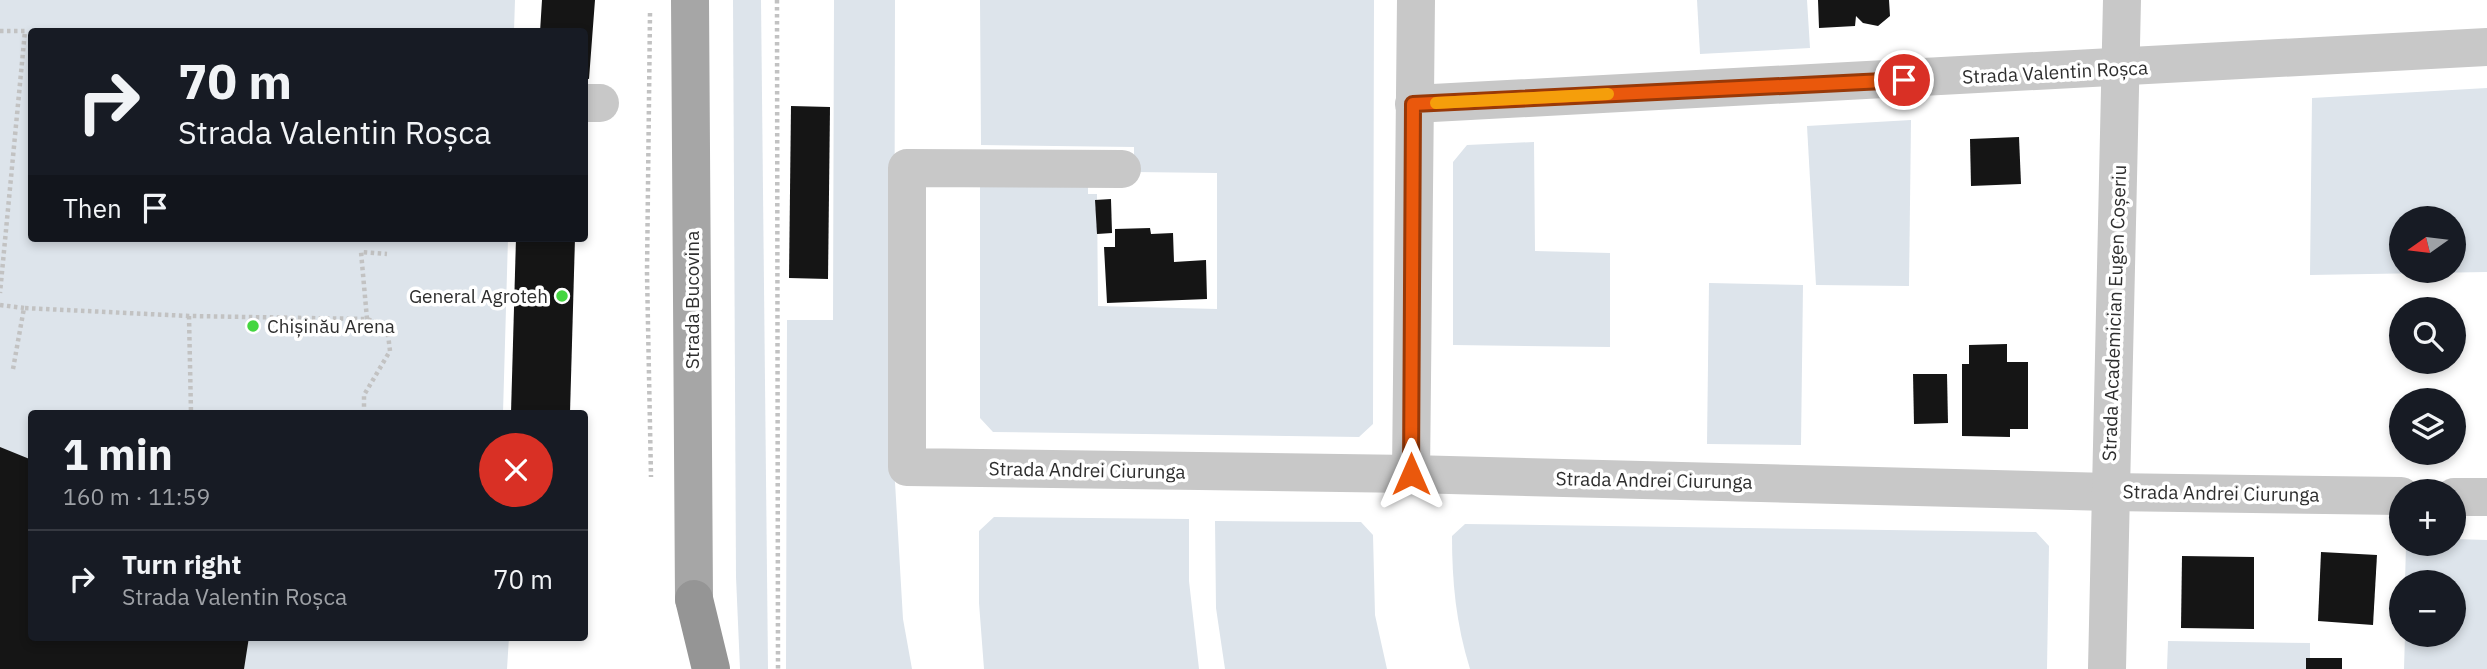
<!DOCTYPE html>
<html lang="en">
<head>
<meta charset="utf-8">
<style>
	:root { --surface:#171b24; --page:#20242c; --text:#f1f3f6; --muted:#9ea1a6; --line:#363941 }
	body { margin:0; font-family:"IBM Plex Sans",sans-serif; background:var(--page); color:var(--text); height:100vh; display:flex; flex-direction:column; font-size:26px; white-space:nowrap }
	* { box-sizing:border-box; margin:0 }
	p { font-size:23px; color:var(--muted) }
	.icon { flex:none; width:38px; height:38px; fill:none; stroke:currentColor; stroke-width:2; stroke-linecap:round; stroke-linejoin:round }
	.map { position:relative; flex:1; overflow:hidden }
	.sheet { position:absolute; left:28px; top:410px; width:560px; height:231px; display:flex; flex-direction:column; background:var(--surface); border-radius:7px; box-shadow:0 4px 10px #0003 }
	.sheet>* { flex:none }
	.guide { position:absolute; left:28px; top:28px; width:560px; height:214px; border-radius:7px; box-shadow:0 4px 10px #0003; background:#171b24; color:var(--text); overflow:hidden }
	.needle { width:46px; rotate:256deg }
	.tools { position:absolute; left:2389px; top:206px; display:grid; gap:14px }
	.tools a { display:grid; place-items:center; width:77px; height:77px; border-radius:50%; background:var(--surface); box-shadow:0 4px 10px #0003; font-size:35px }
	.pin { position:absolute; display:grid; place-items:center; width:60px; height:60px; color:#fff; margin:-30px; border:4px solid #fff; border-radius:50%; box-shadow:0 2px 7px #0007 }
	.me { position:absolute; width:77px; margin:-38px; rotate:0deg; stroke-linejoin:round; filter:drop-shadow(0 0 5px #0008) }
	.turn { display:flex; align-items:center; gap:24px; height:147px; padding:0 35px; font-size:32px }
	.turn .icon { width:91px; height:91px; stroke-width:2.5 }
	.turn b { display:block; font-size:49px; line-height:60px }
	.then { display:flex; align-items:center; height:66px; padding:0 35px; background:#0003; gap:14px; font-size:26px }
	.round { display:grid; place-items:center; flex:none; width:74px; height:74px; border-radius:37px; background:var(--page) }
	.summary { display:flex; align-items:center; justify-content:space-between; height:119px; padding:0 35px }
	h1 { font-size:42px; font-weight:700; line-height:52px }
	ul { padding:0; list-style:none }
	li { display:flex; align-items:center; gap:21px; height:98px; padding:0 35px; border-top:2px solid var(--line) }
	li div { flex:1 }
	li b { display:block; font-size:26px }
	li em { font-style:normal }
	.map>svg:first-child { display:block }
	.green { fill:#dde4eb; fill-rule:evenodd }
	.building { fill:#151515 }
	.lines { fill:none; stroke-linecap:round; stroke-linejoin:round }
	.path { stroke:#c2c2c2; stroke-width:4.5; stroke-dasharray:3.5 3.5; stroke-linecap:butt }
	.minor { stroke:#c8c8c8; stroke-width:38 }
	.major { stroke:#a6a6a6; stroke-width:38 }
	.highway { stroke:#959595; stroke-width:38 }
	.route-casing { stroke:#983908; stroke-width:18 }
	.route { stroke:#ea580c; stroke-width:12 }
	.slow { stroke:#f59e0b; stroke-width:12 }
	.poi-dot { fill:#44d640; stroke:#fff; stroke-width:2.5 }
	.labels { text-anchor:middle; dominant-baseline:central; stroke-width:7; stroke-linejoin:round; paint-order:stroke }
	.street-label { font-size:19px; fill:#2e2e2e; stroke:#fff }
	.poi-label { font-size:19px; fill:#2e2e2e; stroke:#fff; text-anchor:end }
</style>
</head>
<body>
<div class="map">
<svg width="2487" height="669" viewBox="0 0 2487 669">
	<rect width="100%" height="100%" fill="#fff"/>
	<g class="green">
		<polygon points="0,0 515,0 514,31 32,32 32,238 508,238 503,413 32,413 32,637 509,637 507,669 0,669"/>
		<polygon points="733,0 761,0 768,669 740,669 736,577"/>
		<polygon points="834,0 895,0 894,465 903,619 912,669 786,669 787,320 833,320"/>
		<polygon points="980,0 1374,0 1373,424 1359,437 993,432 980,418 980,182 1088,183 1088,194 1097,194 1098,306 1217,309 1217,173 1134,172 1134,147 981,145"/>
		<polygon points="1697,0 1807,0 1810,48 1700,54"/>
		<path d="M2487,88V272L2310,275L2312,98ZM2401,219H2454V271H2401Z"/>
		<polygon points="1911,120 1909,286 1816,285 1807,126"/>
		<polygon points="1534,142 1535,251 1610,253 1610,347 1453,345 1453,162 1467,145"/>
		<polygon points="1709,283 1803,285 1801,445 1707,444"/>
		<polygon points="994,517 1189,519 1189,581 1199,669 984,669 979,603 979,531"/>
		<polygon points="1215,521 1361,522 1373,535 1375,615 1387,669 1225,669 1216,608"/>
		<path d="M1465,524L2036,532L2049,546L2047,669H1470C1456,624 1452,582 1452,536Z"/>
		<polygon points="2454,539 2487,540 2487,669 2404,669 2405,635 2454,635 2454,583 2405,583 2406,544 2454,544"/>
		<polygon points="2168,641 2310,643 2310,669 2167,669"/>
	</g>
	<g class="building">
		<polygon points="542,0 595,0 589,79 584,78 584,32 540,32"/>
		<polygon points="1818,0 1889,0 1890,16 1878,26 1863,23 1856,16 1855,26 1819,28"/>
		<polygon points="791,106 830,107 828,279 789,278"/>
		<polygon points="2019,137 2021,184 1971,186 1970,139"/>
		<polygon points="1111,199 1112,233 1097,234 1095,200"/>
		<polygon points="1150,228 1151,234 1173,233 1174,262 1206,260 1207,299 1107,303 1104,247 1115,247 1115,229"/>
		<polygon points="516,238 575,238 570,413 511,413"/>
		<polygon points="2007,344 2007,362 2028,362 2028,429 2010,429 2010,437 1962,436 1962,364 1969,364 1969,345"/>
		<polygon points="1913,374 1947,374 1948,423 1914,424"/>
		<polygon points="0,447 32,460 32,637 249,637 244,669 0,669"/>
		<polygon points="2321,552 2377,555 2373,625 2318,621"/>
		<polygon points="2182,556 2254,557 2254,629 2181,628"/>
		<rect x="2306" y="658" width="36" height="11"/>
	</g>
	<g class="lines">
		<g class="path">
			<polyline points="777,0 778,669"/>
			<polyline points="650,13 647,273 651,477"/>
			<polyline points="0,31 25,31 0,293"/>
			<polyline points="0,305 24,308"/>
			<polyline points="189,316 191,413"/>
			<polyline points="367,319 361,252 387,254"/>
			<polyline points="13,369 24,308 189,316 367,319 387,326 390,351 364,395 364,413"/>
		</g>
		<g class="minor">
			<polyline points="584,103 600,103"/>
			<polyline points="1414,104 2487,47"/>
			<polyline points="1122,169 907,168 907,467 1411,474 2109,492 2401,496"/>
			<polyline points="1411,474 1416,0"/>
			<polyline points="2454,497 2487,497"/>
			<polyline points="2107,669 2122,0"/>
		</g>
		<polyline class="major" points="690,0 694,599"/>
		<polyline class="highway" points="694,599 711,669"/>
	</g>
	<g class="lines">
		<defs>
			<polyline id="route" points="1411,474 1413,104 1904,80"/>
		</defs>
		<use href="#route" class="route-casing"/>
		<use href="#route" class="route"/>
		<polyline class="slow" points="1436,103 1608,94"/>
	</g>
	<g class="poi-dot">
		<circle cx="562" cy="296" r="7"/>
		<circle cx="253" cy="326" r="7"/>
	</g>
	<g class="labels">
		<g class="street-label">
			<text transform="translate(2055 72) rotate(-3)">Strada Valentin Roșca</text>
			<text transform="translate(692 300) rotate(-90)">Strada Bucovina</text>
			<text transform="translate(2114 313) rotate(-88)">Strada Academician Eugen Coșeriu</text>
			<text transform="translate(1087 470) rotate(1)">Strada Andrei Ciurunga</text>
			<text transform="translate(1654 480) rotate(1)">Strada Andrei Ciurunga</text>
			<text transform="translate(2221 493) rotate(1)">Strada Andrei Ciurunga</text>
		</g>
		<g class="poi-label">
			<text x="548" y="296">General Agroteh</text>
			<text x="267" y="326" text-anchor="start">Chișinău Arena</text>
		</g>
	</g>
</svg>
<div class="tools">
<a><svg class="needle" viewBox="-14 -14 28 28"><path d="M0-13l5 13h-10z" fill="#e53935"/><path d="M0 13l5-13h-10z" fill="#9ea1a6"/></svg></a>
<a><svg class="icon" aria-label="search" viewBox="0 0 24 24"><circle cx="10" cy="10" r="6"/><path d="M15 15l6 6"/></svg></a>
<a><svg class="icon" aria-label="layers" viewBox="0 0 24 24"><path d="M12 4l9 5-9 5-9-5zM3 14l9 5 9-5"/></svg></a>
<a>+</a>
<a>−</a>
</div>
<div class="pin" style="left:1904px;top:80px;background:#d93025"><svg class="icon" aria-label="arrive" viewBox="0 0 24 24"><path d="M6 21V4h12l-3 4 3 4H6"/></svg></div>
<svg class="me" style="left:1411px;top:474px" viewBox="-20 -20 40 40"><path d="M0-17L14 15 0 8-14 15z" fill="#ea580c" stroke="#fff" stroke-width="4"/></svg>
<div class="guide">
<div class="turn"><svg class="icon" aria-label="right" viewBox="0 0 24 24"><path d="M7 20v-9h11M14 6l5 5-5 5"/></svg><div><b>70 m</b>Strada Valentin Roșca</div></div>
<div class="then">Then<svg class="icon" aria-label="arrive" viewBox="0 0 24 24"><path d="M6 21V4h12l-3 4 3 4H6"/></svg></div>
</div>
<section class="sheet">
<div class="summary"><div><h1>1 min</h1><p>160 m · 11:59</p></div><a class="round" style="background:#d93025;color:#fff"><svg class="icon" aria-label="close" viewBox="0 0 24 24"><path d="M6 6l12 12M18 6L6 18"/></svg></a></div>
<ul>
<li><svg class="icon" aria-label="right" viewBox="0 0 24 24"><path d="M7 20v-9h11M14 6l5 5-5 5"/></svg><div><b>Turn right</b><p>Strada Valentin Roșca</p></div><em>70 m</em></li>
</ul>
</section>
</div>
</body>
</html>
